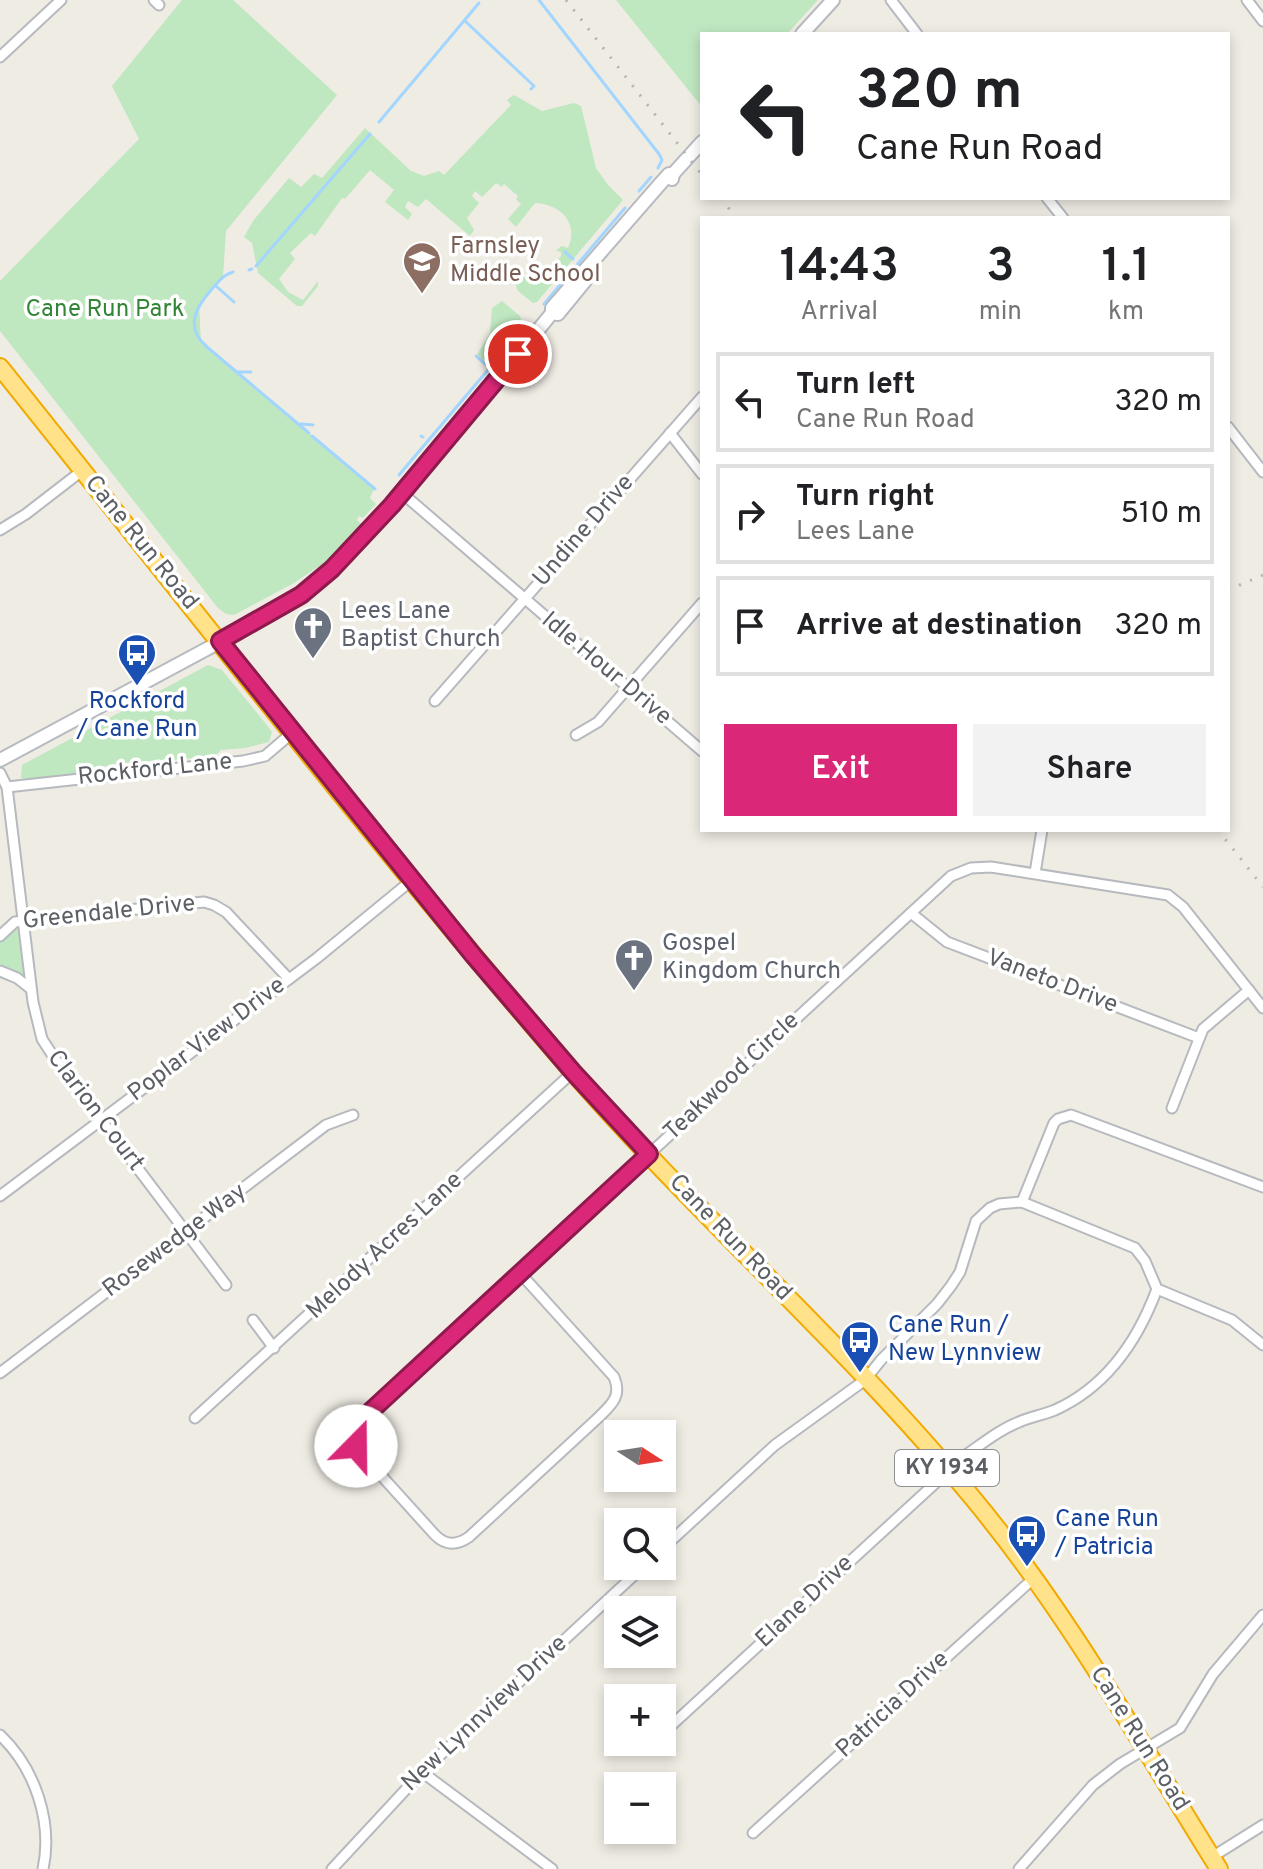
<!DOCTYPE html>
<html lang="en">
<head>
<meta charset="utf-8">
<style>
	:root { --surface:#fff; --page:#f2f2f2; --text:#202124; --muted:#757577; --line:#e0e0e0; --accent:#db2777 }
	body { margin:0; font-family:Overpass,sans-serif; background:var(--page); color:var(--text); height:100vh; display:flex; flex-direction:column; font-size:30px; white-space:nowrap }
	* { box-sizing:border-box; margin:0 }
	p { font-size:26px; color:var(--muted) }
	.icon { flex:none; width:44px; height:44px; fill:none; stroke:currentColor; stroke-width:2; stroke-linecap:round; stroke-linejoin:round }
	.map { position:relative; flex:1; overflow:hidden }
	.details { position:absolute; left:700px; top:216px; width:530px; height:616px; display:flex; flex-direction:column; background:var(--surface); border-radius:0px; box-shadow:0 4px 12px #0003 }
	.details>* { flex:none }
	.banner { position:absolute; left:700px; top:32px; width:530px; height:168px; border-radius:0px; box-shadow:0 4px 12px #0003; background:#fff; color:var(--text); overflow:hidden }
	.needle { width:52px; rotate:102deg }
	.buttons { position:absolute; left:604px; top:1420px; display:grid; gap:16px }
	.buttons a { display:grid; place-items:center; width:72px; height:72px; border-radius:0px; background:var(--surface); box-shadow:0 4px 12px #0003; font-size:40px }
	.pin { position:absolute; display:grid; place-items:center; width:68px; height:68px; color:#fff; margin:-34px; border:4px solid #fff; border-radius:50%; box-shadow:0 2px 8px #0007 }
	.me { position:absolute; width:88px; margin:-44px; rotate:22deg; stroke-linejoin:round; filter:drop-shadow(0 0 6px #0008) }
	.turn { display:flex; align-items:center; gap:28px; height:168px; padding:0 24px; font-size:36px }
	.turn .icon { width:104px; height:104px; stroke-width:2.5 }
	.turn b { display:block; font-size:56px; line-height:68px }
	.eta { display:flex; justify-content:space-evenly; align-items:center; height:136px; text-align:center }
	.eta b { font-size:48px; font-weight:600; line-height:56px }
	.button { display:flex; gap:16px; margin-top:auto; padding:16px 24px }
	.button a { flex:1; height:92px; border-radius:0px; background:var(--accent); color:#fff; font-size:32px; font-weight:600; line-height:92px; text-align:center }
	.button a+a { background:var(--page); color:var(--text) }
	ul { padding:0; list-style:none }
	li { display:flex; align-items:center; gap:24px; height:100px; margin:0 16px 12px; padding:0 8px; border:4px solid var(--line); border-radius:0px }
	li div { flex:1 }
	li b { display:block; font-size:30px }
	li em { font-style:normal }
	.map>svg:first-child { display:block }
	.green { fill:#bfe7c0 }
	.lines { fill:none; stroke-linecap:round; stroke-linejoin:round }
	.stream { stroke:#a3d6ff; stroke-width:3 }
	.street-casing { stroke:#b6b9be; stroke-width:13 }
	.secondary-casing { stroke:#b7bac0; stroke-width:16 }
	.highway-casing { stroke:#f2a900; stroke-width:20 }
	.street { stroke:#fff; stroke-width:9 }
	.secondary { stroke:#fff; stroke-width:12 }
	.highway { stroke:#ffe28a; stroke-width:16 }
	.rail { stroke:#b3b4b5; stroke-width:3; stroke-dasharray:2 10; stroke-linecap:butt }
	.route-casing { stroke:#8e194d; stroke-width:20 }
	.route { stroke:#db2777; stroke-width:14 }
	.labels { text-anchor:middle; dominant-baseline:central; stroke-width:7; stroke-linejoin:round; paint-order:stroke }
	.shield { fill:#fff; stroke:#8d9093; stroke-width:2 }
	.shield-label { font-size:22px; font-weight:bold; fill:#5c6065 }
	.education-label { font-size:24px; fill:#785e54; stroke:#fff; text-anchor:start }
	.park-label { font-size:24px; fill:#328537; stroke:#fff }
	.street-label { font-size:24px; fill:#5c6065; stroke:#fff }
	.worship-label { font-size:24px; fill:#5b616d; stroke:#fff; text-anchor:start }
	.transit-label { font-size:24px; fill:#164399; stroke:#fff; text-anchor:start }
</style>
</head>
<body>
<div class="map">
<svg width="1263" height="1869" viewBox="0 0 1263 1869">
	<rect width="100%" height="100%" fill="#efece4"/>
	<g class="green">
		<polygon points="182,0 233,0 337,95 226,231 223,276 199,305 201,342 374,489 370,498 376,504 363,518 359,516 357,520 361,524 340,552 294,583 234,615 226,614 218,608 0,331 0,281 139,139 112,86"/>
		<polygon points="616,0 818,0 787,34 702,34 702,107"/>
		<path d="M514,95L542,111L574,103L581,106L596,168L608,185L623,200L537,302L533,303L518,291L515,284L517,280L539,271L548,272L561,256V252L556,251L561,246L568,248C579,223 561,204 535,203L516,227L508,219L521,204L516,199L518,196L504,184L502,187L496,183L482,197L475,191L472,196L479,203L467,218L474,230L470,236L426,199L418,207L408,201L405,207L412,214L408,220L385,202L394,190L370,170L345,199L342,198L315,236L311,233L290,253L295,259L279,279L288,292L303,300L318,281V286L302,306H297L258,273L252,243L244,237L253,221L289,178L301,187L314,174L322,178L365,128L411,171L424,176L439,171L444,175L511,105L507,100Z"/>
		<polygon points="502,301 520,316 521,320 486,362 477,355 490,333 492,308"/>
		<path d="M208,665L222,670L266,724L272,732L269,742L245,748L221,750L217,754C184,761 158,760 125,763C92,766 55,784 21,778L22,765Z"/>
		<polygon points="18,928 20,928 24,976 0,964 0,941"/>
	</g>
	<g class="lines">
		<g class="stream">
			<polyline points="539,0 659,154 662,160 658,168"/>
			<polyline points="465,21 534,86 531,89"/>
			<polyline points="379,122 479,3"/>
			<polyline points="639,191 651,177"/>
			<polyline points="565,252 573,259"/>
			<polyline points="256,266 370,134"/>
			<polyline points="249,270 252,269"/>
			<path d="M233,272C223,275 219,281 212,289C196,307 184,327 207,347L309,433"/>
			<polyline points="216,286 234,302"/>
			<polyline points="544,304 625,208"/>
			<polyline points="476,356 485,364"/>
			<polyline points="238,372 251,372"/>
			<polyline points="301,424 313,425"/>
			<polyline points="312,436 375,489"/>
			<polyline points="421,436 423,437"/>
			<polyline points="399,475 526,325"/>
		</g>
		<defs>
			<g id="street">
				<polyline points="154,0 159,5"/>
				<polyline points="891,0 917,34"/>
				<polyline points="1247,0 1263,21"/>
				<polyline points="0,57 61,0"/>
				<polyline points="1047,198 1063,218"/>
				<polyline points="1228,427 1263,472"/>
				<polyline points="670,433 702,474"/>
				<polyline points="402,493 702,751"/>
				<polyline points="0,530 26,514 83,470"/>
				<polyline points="435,701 702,397"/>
				<polyline points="576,735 598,722 702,603"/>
				<polyline points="0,773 7,787 33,1002 42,1039 55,1059 226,1285"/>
				<polyline points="7,787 243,761 265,756 293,732"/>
				<polyline points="1035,873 1042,830"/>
				<polyline points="911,913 947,942 1199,1038"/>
				<polyline points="0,936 15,922 204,902 214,905 226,912 289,979"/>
				<polyline points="0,971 17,978 31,989"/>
				<polyline points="1172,1108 1203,1029 1249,990"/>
				<polyline points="0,1196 317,958 412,880"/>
				<polyline points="1022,1202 1054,1123 1058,1119 1071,1115 1263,1187"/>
				<polyline points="520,1273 951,876 971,868 991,867 1168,895 1183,907 1263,1008"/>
				<path d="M520,1273L614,1377C622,1396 612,1404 599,1417L469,1537C456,1546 445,1545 435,1535L360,1452L354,1433L360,1421Z"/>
				<polyline points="253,1320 274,1348"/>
				<polyline points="0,1373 326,1125 353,1115"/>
				<polyline points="195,1418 573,1072"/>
				<polyline points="662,1549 775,1445 865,1380 881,1360 937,1304 951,1286 960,1272 976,1221 990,1208 999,1204 1022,1202 1135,1248 1145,1261 1157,1289 1232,1320 1263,1345"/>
				<path d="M662,1734L966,1455C983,1443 999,1430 1019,1422C1030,1417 1043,1415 1055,1410C1106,1387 1138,1340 1157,1289"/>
				<path d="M0,1735C35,1768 53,1822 43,1869"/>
				<polyline points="648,1747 654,1742"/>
				<polyline points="422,1772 552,1869"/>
				<polyline points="753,1833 1034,1578"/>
				<polyline points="1212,1857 1263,1825"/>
				<polyline points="332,1869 422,1772 644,1566"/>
				<polyline points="1019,1869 1093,1785 1120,1764 1180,1728 1213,1674 1263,1615"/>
			</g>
			<g id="secondary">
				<polyline points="802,34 833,0"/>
				<polyline points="672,179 673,174 702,142"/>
				<polyline points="552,313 558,314 585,281"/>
				<path d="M0,760L270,615C337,572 381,518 431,458C471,410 512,362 552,313V308L660,184L669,174H673"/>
			</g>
			<path id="highway" d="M0,367C189,603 374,842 571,1070C699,1217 847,1346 971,1496C1067,1611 1140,1743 1219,1869"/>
		</defs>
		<use href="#street" class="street-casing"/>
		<use href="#secondary" class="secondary-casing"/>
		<use href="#highway" class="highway-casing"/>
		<use href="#street" class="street"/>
		<use href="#secondary" class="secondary"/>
		<use href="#highway" class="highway"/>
		<g class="rail">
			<polyline points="566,0 702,175"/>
			<polyline points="721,198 736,218"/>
			<polyline points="1228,590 1263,575"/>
			<polyline points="1218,830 1263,887"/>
		</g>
	</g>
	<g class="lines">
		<defs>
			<polyline id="route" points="356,1446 354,1433 360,1421 649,1154 573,1072 473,955 220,641 301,595 332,569 392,505 518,354"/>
		</defs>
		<use href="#route" class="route-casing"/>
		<use href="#route" class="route"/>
	</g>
	<defs>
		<symbol id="school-pin" viewBox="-11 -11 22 30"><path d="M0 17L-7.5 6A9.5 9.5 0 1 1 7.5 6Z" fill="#8d6e63" stroke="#fff"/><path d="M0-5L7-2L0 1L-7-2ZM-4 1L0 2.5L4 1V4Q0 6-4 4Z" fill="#fff"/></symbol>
		<symbol id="church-pin" viewBox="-11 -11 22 30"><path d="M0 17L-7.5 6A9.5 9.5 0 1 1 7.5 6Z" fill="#6b7280" stroke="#fff"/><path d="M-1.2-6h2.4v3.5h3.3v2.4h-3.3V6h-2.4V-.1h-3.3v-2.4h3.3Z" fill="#fff"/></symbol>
		<symbol id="bus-pin" viewBox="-11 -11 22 30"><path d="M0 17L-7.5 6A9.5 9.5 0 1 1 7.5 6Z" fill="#1a4fb4" stroke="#fff"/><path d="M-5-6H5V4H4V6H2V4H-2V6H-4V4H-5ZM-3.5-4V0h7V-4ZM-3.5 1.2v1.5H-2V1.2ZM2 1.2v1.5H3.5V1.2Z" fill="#fff"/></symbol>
	</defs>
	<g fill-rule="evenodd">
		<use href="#school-pin" x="400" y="239" width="44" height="60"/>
		<use href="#church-pin" x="291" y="604" width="44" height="60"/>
		<use href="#bus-pin" x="115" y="631" width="44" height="60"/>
		<use href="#church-pin" x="612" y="936" width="44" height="60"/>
		<use href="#bus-pin" x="838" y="1318" width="44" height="60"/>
		<use href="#bus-pin" x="1005" y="1512" width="44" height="60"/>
	</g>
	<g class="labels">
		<rect class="shield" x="895" y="1450" width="104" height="36" rx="6"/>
		<g class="shield-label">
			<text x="947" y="1468">KY 1934</text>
		</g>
		<g class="education-label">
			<text x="450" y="247">Farnsley<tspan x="450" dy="28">Middle School</tspan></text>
		</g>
		<g class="park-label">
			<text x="105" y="310">Cane Run Park</text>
		</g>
		<g class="street-label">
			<text transform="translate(584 531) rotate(-49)">Undine Drive</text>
			<text transform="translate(141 543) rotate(51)">Cane Run Road</text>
			<text transform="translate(606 669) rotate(40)">Idle Hour Drive</text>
			<text transform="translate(155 770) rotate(-6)">Rockford Lane</text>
			<text transform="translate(109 913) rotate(-6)">Greendale Drive</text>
			<text transform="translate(1052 982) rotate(21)">Vaneto Drive</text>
			<text transform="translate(207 1040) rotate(-37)">Poplar View Drive</text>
			<text transform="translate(732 1077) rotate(-43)">Teakwood Circle</text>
			<text transform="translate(95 1111) rotate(53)">Clarion Court</text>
			<text transform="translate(730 1238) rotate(46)">Cane Run Road</text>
			<text transform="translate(175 1241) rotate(-37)">Rosewedge Way</text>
			<text transform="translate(385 1246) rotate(-43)">Melody Acres Lane</text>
			<text transform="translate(805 1602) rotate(-43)">Elane Drive</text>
			<text transform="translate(893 1705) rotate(-43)">Patricia Drive</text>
			<text transform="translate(485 1714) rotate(-43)">New Lynnview Drive</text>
			<text transform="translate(1139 1739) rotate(58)">Cane Run Road</text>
		</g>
		<g class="worship-label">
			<text x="341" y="612">Lees Lane<tspan x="341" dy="28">Baptist Church</tspan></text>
			<text x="662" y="944">Gospel<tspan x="662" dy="28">Kingdom Church</tspan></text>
		</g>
		<g class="transit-label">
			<text x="137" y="702" text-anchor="middle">Rockford<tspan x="137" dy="28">/ Cane Run</tspan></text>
			<text x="888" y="1326">Cane Run /<tspan x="888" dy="28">New Lynnview</tspan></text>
			<text x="1055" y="1520">Cane Run<tspan x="1055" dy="28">/ Patricia</tspan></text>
		</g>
	</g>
</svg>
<div class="buttons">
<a><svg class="needle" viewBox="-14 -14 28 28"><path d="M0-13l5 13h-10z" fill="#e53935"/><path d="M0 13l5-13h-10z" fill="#757577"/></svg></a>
<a><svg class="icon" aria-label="search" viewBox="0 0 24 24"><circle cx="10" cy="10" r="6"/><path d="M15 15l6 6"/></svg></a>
<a><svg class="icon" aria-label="layers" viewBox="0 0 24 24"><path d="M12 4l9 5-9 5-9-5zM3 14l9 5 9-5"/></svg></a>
<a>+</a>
<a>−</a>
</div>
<div class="pin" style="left:518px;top:354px;background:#d93025"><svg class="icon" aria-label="arrive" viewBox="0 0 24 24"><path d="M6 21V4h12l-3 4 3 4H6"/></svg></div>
<svg class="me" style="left:356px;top:1446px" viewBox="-20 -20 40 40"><circle r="19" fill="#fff"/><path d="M0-13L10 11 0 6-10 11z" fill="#db2777"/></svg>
<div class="banner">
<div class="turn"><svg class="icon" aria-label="left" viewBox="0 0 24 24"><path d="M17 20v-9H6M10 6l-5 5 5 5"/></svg><div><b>320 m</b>Cane Run Road</div></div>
</div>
<section class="details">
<div class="eta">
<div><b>14:43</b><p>Arrival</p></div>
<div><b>3</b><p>min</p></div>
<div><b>1.1</b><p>km</p></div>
</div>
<ul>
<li><svg class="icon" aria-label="left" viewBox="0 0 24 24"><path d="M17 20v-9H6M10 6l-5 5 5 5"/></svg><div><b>Turn left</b><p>Cane Run Road</p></div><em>320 m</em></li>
<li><svg class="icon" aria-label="right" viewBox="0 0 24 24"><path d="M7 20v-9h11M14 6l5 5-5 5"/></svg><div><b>Turn right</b><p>Lees Lane</p></div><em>510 m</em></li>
<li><svg class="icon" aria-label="arrive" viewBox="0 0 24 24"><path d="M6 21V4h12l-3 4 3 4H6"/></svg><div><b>Arrive at destination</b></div><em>320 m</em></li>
</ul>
<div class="button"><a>Exit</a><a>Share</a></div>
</section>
</div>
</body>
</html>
